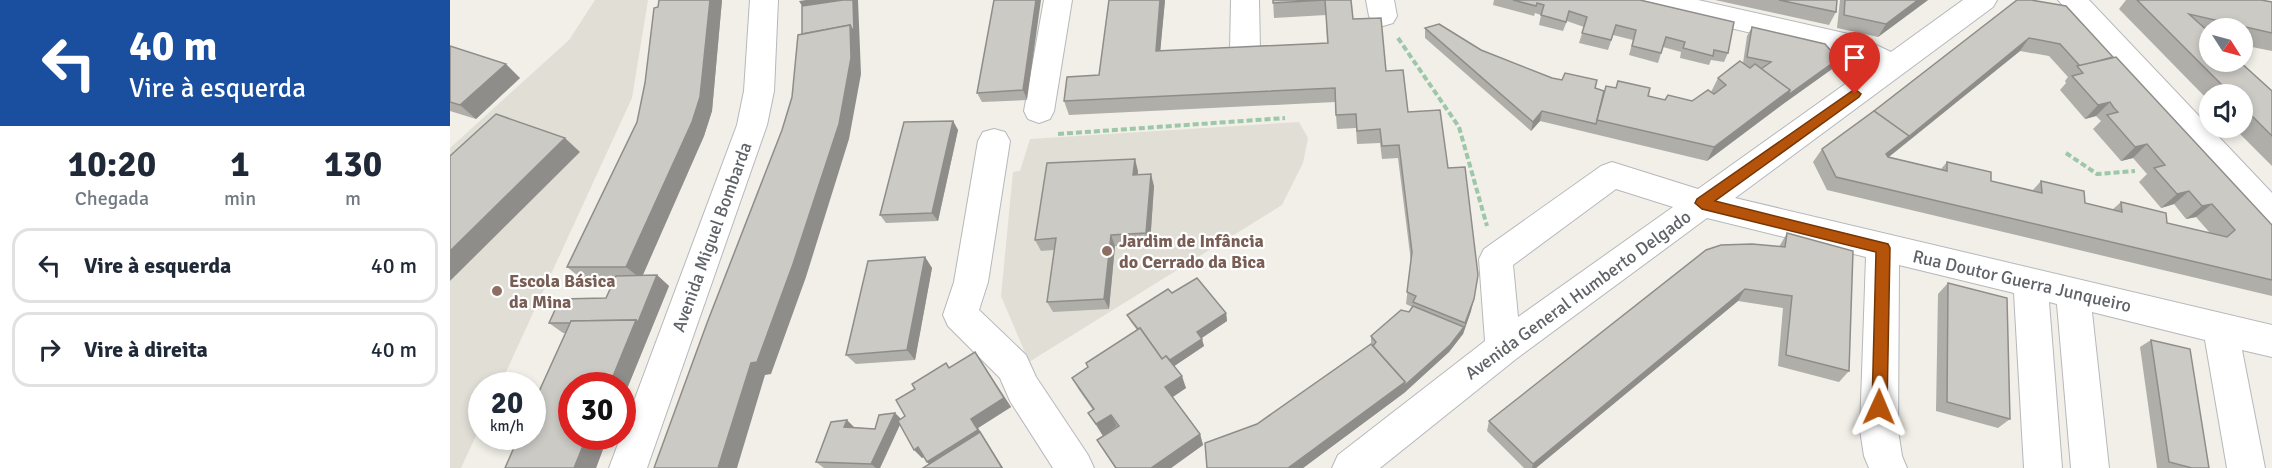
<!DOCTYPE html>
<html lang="pt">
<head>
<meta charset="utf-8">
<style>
	:root { --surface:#fff; --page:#f6f6f7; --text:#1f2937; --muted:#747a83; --line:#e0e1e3 }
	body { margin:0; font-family:Signika,sans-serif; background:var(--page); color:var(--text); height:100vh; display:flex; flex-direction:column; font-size:22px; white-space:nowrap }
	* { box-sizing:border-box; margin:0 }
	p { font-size:20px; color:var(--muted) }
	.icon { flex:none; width:33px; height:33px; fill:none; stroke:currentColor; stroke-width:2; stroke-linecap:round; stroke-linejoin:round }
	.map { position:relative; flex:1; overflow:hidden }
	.sheet { display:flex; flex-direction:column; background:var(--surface); width:450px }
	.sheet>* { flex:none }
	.guide { background:#1a4fa0; color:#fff; overflow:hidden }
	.needle { width:39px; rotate:126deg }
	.buttons { position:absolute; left:1749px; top:18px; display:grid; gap:12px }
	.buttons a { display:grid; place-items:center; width:54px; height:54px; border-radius:50%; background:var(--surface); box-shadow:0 3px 9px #0003; font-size:30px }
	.speed { position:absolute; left:18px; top:372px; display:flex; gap:12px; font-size:30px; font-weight:700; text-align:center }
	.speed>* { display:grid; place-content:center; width:78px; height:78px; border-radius:50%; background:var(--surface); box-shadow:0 3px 9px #0003; line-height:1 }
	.speed small { font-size:15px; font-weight:400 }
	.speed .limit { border:9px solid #d22; background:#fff; color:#111 }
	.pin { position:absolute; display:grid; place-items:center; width:51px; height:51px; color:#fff; margin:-62px -26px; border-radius:50% 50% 50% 0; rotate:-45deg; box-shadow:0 0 6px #0007 }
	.pin .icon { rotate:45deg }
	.me { position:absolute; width:66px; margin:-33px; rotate:1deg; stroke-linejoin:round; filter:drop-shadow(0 0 4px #0008) }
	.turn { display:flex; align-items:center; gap:21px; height:126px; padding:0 30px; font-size:27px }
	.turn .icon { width:78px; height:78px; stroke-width:2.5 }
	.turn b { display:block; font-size:42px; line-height:51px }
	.eta { display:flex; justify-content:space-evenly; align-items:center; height:102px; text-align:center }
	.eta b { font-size:36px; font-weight:800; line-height:42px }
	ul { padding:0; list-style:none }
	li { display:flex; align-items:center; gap:18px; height:75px; margin:0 12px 9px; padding:0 18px; border:3px solid var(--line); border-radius:18px }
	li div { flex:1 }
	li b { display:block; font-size:22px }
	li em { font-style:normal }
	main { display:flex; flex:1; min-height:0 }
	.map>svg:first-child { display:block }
	.education { fill:#e1ded6 }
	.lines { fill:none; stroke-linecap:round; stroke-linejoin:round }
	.minor-casing { stroke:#b5b8bc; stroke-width:2 }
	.path { stroke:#9cc7a9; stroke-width:4; stroke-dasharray:6 3; stroke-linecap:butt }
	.minor { fill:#fff; fill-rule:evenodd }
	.wall { fill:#afaea9; fill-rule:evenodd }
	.shaded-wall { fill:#8f8d8a }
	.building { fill:#cccac5; stroke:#8f8d8a; stroke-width:1.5 }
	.route { fill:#b45309; stroke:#753606; stroke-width:1.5 }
	.education-dot { fill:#8d6e63; stroke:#fff; stroke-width:2 }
	.labels { text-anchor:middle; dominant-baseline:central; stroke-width:4.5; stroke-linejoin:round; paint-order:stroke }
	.street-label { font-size:18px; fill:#5f6368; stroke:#fff }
	.education-label { font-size:18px; font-weight:bold; fill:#785e54; stroke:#fff; text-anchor:start }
</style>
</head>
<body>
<main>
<section class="sheet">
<div class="guide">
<div class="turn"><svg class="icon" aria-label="left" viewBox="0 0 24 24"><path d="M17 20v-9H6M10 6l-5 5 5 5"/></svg><div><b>40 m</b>Vire à esquerda</div></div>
</div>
<div class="eta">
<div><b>10:20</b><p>Chegada</p></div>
<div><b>1</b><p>min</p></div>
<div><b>130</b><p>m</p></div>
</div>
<ul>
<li><svg class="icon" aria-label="left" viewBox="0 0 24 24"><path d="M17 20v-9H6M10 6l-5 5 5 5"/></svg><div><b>Vire à esquerda</b></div><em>40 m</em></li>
<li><svg class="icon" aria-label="right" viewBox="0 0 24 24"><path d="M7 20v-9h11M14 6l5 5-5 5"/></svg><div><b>Vire à direita</b></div><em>40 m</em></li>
</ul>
</section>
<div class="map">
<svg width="1822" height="468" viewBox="0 0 1822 468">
	<rect width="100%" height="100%" fill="#f1efe8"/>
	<g class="education">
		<polygon points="145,0 198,0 182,98 50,385 32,386 31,425 11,468 0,468 0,148 119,40"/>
		<polygon points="849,122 858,138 853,163 832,205 579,362 551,296 563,172 570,171 580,139"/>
	</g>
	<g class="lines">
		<defs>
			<g id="minor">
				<polygon points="300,0 328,0 324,91 317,125 197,468 159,468 287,125 294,91"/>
				<polygon points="594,0 622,0 604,111 600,119 589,123 578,119 574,111"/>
				<polygon points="781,0 809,0 810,50 805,58 795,61 785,58 780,50"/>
				<polygon points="916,0 944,0 947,16 943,23 933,26 923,23 919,16"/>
				<path d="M1190,0H1248L1407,36L1441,52L1513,0H1547L1543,7L1285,198L1822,325V357L1792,350L1815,468H1777L1755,340L1642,312L1659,468H1621L1607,304L1599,302L1612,468H1574L1564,293L1449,265L1448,430L1452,456L1457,468H1419L1414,456L1410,430L1416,257L1257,218L1066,359L930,468H882L888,455L1035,341L1029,259L1034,249L1151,166L1162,162L1248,189L1419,67L1399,56L1204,10L1194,7ZM1166,189L1223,207L1068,317L1063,265Z"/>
				<polygon points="1608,0 1639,0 1822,193 1822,229 1810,225"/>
				<polygon points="544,129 555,132 560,141 538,282 529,310 576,355 586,377 638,455 644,468 603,468 560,401 550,378 498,326 493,315 504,282 528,141 533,132"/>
			</g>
		</defs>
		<use href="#minor" class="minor-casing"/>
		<g class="path">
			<polyline points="948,38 1009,127 1037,226"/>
			<polyline points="608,134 835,118"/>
			<polyline points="1616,153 1647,174 1685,171"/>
		</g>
		<use href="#minor" class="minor"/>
	</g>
	<g class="wall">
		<polygon points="209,0 272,0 262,111 254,136 193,275 207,275 219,286 172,401 172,386 122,386 122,436 158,436 146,468 55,468 69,436 82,436 82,407 116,333 113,333 99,323 110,299 156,298 164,280 133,280 117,267 187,122 195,83 204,8 208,7"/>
		<polygon points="544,0 577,100 532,102 527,93"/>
		<polygon points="659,0 715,0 710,51 877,43 876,15 824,18 823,0 901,0 903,19 936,71 958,112 998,168 1021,311 1013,334 999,352 954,393 853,468 757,468 807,424 923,346 921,343 921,336 959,312 962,307 956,304 961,262 948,158 932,159 930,143 907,144 906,128 887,129 885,102 619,115 614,101 649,75"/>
		<polygon points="1044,0 1190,0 1278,53 1274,62 1261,60 1259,65 1230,58 1231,52 1213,47 1208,63 1179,55 1183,40 1163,35 1158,50 1129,43 1134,27 1117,21 1113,31 1089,25 1091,15 1085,13 1084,16 1043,5"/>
		<polygon points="1265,0 1387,0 1386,12 1379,25"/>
		<polygon points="1390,0 1478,0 1428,37 1387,28"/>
		<path d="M1567,0L1822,225V296L1377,190L1363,162L1372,149L1424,111ZM1570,51L1599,56L1618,77L1615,81L1616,83L1610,90L1635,119L1646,116L1651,121L1643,129L1671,161L1683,158L1697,174L1689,182L1711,208L1724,204L1736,219L1746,217L1760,233L1717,223L1671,202L1662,210L1635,203L1591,181L1582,191L1541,181L1497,162L1491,169L1439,157Z"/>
		<polygon points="1676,0 1811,0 1822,2 1822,51 1792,45 1792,28 1760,28 1760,62 1822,91 1822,166 1784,128 1792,128 1792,94 1760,94 1760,102 1669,9"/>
		<polygon points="1302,27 1388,59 1382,69 1333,104 1257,161 1090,121 1081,131 975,38 975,28 1102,78 1145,88 1154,91 1198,96 1215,100 1242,101 1261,92 1268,78 1293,63 1297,36"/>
		<polygon points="0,46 70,78 26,119 0,111"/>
		<polygon points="503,121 508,130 488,221 436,223 430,215"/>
		<polygon points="688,171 688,175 704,186 700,244 665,246 659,309 603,312 597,302 604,250 591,251 585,240"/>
		<polygon points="1337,233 1399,371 1389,382 1328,366 1333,308 1288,301 1086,468 1074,468 1037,431 1039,421 1329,247"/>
		<polygon points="475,257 482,268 465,360 406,364 396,355"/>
		<polygon points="1498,283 1560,419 1548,428 1486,411 1488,294"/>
		<polygon points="722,293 776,313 777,321 751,338 754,346 724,366 736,388 722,397 750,434 753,445 721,468 665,468 647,440 667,427 667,426 653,436 638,413 643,410 629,390 622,378 638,368 687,330 681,322 677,315"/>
		<polygon points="1701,340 1759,468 1707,468 1690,347"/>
		<polygon points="525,352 561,407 528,428 553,468 473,468 479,464 474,457 472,458 450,425 430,468 374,468 366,462 404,427 425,429 445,413 451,419 455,416 465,389 496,363 500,368"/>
	</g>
	<g class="shaded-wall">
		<polygon points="260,0 272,0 262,111 254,136 191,279 176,267"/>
		<polygon points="356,0 408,0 411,74 399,139 356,277 321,374 315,375 287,468 268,468 400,25 403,9 358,16 349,1"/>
		<polygon points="586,0 591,0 577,100 573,90"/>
		<polygon points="710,0 715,0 709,65 706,51"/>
		<polygon points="1468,0 1478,0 1428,37 1436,24"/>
		<polygon points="1579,38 1570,51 1426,167 1436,154"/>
		<polygon points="1388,59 1382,69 1333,104 1257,161 1264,147 1340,90"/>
		<polygon points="56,64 70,78 26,119 10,105"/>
		<polygon points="1660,102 1646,116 1635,119 1648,105"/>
		<polygon points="1092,111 1090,121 1081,131 1083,122"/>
		<polygon points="503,121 508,130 488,221 482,213"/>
		<polygon points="115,138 130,152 0,281 0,251"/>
		<polygon points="1697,144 1683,158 1671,161 1685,147"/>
		<polygon points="685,159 688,171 687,187 683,175"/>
		<polygon points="701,174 704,186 700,244 696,233"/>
		<polygon points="1739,191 1724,204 1711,208 1727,194"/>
		<polygon points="1762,204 1746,217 1736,219 1752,206"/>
		<polygon points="661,235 665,246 659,309 654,299"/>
		<polygon points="475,257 482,268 465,360 457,350"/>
		<polygon points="207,275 219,286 172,401 172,386 159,386 186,320"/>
		<polygon points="1295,289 1288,301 1086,468 1082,468 1083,464"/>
		<polygon points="1024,299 1021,311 1013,334 999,352 954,393 853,468 838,468 1014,327"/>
		<polygon points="776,313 777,321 749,340 747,332"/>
		<polygon points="752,339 754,346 717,371 714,364"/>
		<polygon points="525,352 561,407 528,428 553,468 483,468 477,462 521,419"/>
		<polygon points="732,376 736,388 720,399 715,387"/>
		<polygon points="445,413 452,420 430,468 426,468 421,464"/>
		<polygon points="661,415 667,426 653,436 646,424"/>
		<polygon points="397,420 404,427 402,434 394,427"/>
		<polygon points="750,434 753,445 721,468 701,468"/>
		<polygon points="137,436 158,436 146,468 124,468"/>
		<polygon points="468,447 477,455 472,458 464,450"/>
	</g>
	<g class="building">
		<polygon points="209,0 260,0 250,97 242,122 176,267 117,267 187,122 195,83 204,8 208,7"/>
		<polygon points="393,0 403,0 404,32 400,25 352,34 352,6"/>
		<polygon points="544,0 586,0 573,90 527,93"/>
		<polygon points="659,0 710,0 706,51 878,43 875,0 823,3 823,0 901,0 903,19 931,18 936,71 953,70 958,112 990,110 998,168 1015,167 1028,275 1024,299 1015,323 963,302 966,296 957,292 962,252 949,145 932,146 930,129 907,131 906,114 886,115 885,88 614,101 617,77 649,75"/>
		<polygon points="1063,0 1190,0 1284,22 1278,53 1264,50 1263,56 1233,48 1235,42 1216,37 1211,53 1182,46 1186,30 1166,25 1161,40 1132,33 1137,17 1119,11 1116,22 1091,15 1094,5 1087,3 1086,6"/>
		<polygon points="1329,0 1387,0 1386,12"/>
		<polygon points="1395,0 1468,0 1436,24 1394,15"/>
		<polygon points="1567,0 1581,0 1616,6 1663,57 1630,66 1610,44 1579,38 1457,138 1459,136 1424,111"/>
		<polygon points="1687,0 1811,0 1822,2 1822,33 1739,14 1760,33 1760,62 1790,62 1822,91 1822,136 1792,106 1792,94 1781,94"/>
		<polygon points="989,24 1031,50 1102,78 1112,80 1115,73 1147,80 1145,88 1154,91 1146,124 1092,111 1083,122 975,28"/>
		<polygon points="400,25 401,58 389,124 343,264 307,362 301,363 268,468 204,468 257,323 332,130 342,97 348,35"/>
		<polygon points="1302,27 1375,44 1388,59 1338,95 1340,90 1311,69 1321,62 1297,57"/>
		<polygon points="0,46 56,64 10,105 0,102"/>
		<polygon points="1666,57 1822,225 1822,280 1386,177 1372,149 1424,111 1459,136 1436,154 1438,157 1497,171 1497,162 1541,172 1541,181 1592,193 1591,181 1634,191 1635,203 1672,212 1671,202 1716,213 1717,223 1777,237 1785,230 1762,204 1752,206 1739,191 1727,194 1704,168 1715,165 1697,144 1685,147 1657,115 1668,112 1664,108 1660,102 1648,105 1622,76 1633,73 1627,66"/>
		<polygon points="1290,61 1300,68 1305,64 1340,90 1264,147 1147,120 1156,86 1166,88 1168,81 1200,88 1198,96 1215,100 1218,95 1242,101 1258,90 1264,94 1276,85 1268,78"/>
		<polygon points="46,114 115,138 0,251 0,156"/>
		<polygon points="503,121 482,213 430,215 454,122"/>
		<polygon points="685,159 683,175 701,174 696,233 661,235 654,299 597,302 606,238 585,240 597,163"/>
		<polygon points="1337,233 1403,251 1399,371 1336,355 1342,296 1295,289 1083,464 1039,421 1256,250 1271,245 1302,244 1335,247"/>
		<polygon points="475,257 457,350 396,355 418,261"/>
		<polygon points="207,275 188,322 186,320 121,321 121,323 99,323 110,299 156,298 166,276"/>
		<polygon points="747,278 776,313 747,332 752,339 720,360 716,356 712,359 690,328 688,329 677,315 718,289 722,293"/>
		<polygon points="1498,283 1557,298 1560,419 1497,402"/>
		<polygon points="963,306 1014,327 1000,345 954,386 955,382 923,346 926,342 921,336 951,310 959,312"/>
		<polygon points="186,320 159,386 122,386 122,436 137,436 124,468 55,468 69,436 82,436 82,407 121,321"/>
		<polygon points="690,328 712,359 716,356 732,376 715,387 750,434 701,468 666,468 647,440 669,426 661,415 646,424 638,413 644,409 622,378 638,367 636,363"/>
		<polygon points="1701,340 1740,349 1759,468 1742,468 1719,462"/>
		<polygon points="921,344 955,382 838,468 757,468 755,443 807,424"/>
		<polygon points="525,352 554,398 521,419 528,430 477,462 468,447 464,450 448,421 455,416 446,400 465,389 462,384 496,363 499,368"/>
		<polygon points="445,413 421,464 366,462 381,422 397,420 394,427 425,429 429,415"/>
		<polygon points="530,432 552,468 473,468"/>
	</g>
	<polygon class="route" points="1405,89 1411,94 1409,97 1265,201 1438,244 1440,248 1437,407 1435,412 1429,414 1424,412 1422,407 1426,252 1252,209 1245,203 1247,199"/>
	<g class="education-dot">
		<circle cx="657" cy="251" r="6"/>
		<circle cx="47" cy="291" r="6"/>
	</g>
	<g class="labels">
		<g class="street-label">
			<text transform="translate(262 237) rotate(-70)">Avenida Miguel Bombarda</text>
			<text transform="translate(1572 281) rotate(13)">Rua Doutor Guerra Junqueiro</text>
			<text transform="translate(1128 295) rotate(-36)">Avenida General Humberto Delgado</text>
		</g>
		<g class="education-label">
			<text x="669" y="241">Jardim de Infância<tspan x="669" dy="21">do Cerrado da Bica</tspan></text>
			<text x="59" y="281">Escola Básica<tspan x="59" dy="21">da Mina</tspan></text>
		</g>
	</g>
</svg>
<div class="buttons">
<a><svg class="needle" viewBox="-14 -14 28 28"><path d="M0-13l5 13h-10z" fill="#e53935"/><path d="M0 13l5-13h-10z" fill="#747a83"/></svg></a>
<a><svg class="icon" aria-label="sound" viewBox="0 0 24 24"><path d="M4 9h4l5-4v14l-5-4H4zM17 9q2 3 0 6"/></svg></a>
</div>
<div class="speed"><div>20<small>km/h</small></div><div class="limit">30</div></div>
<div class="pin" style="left:1405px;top:94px;background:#d93025"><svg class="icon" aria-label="arrive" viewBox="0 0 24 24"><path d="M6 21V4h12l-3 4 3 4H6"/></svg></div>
<svg class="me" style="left:1429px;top:407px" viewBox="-20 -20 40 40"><path d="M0-17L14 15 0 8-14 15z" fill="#b45309" stroke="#fff" stroke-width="4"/></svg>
</div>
</main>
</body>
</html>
